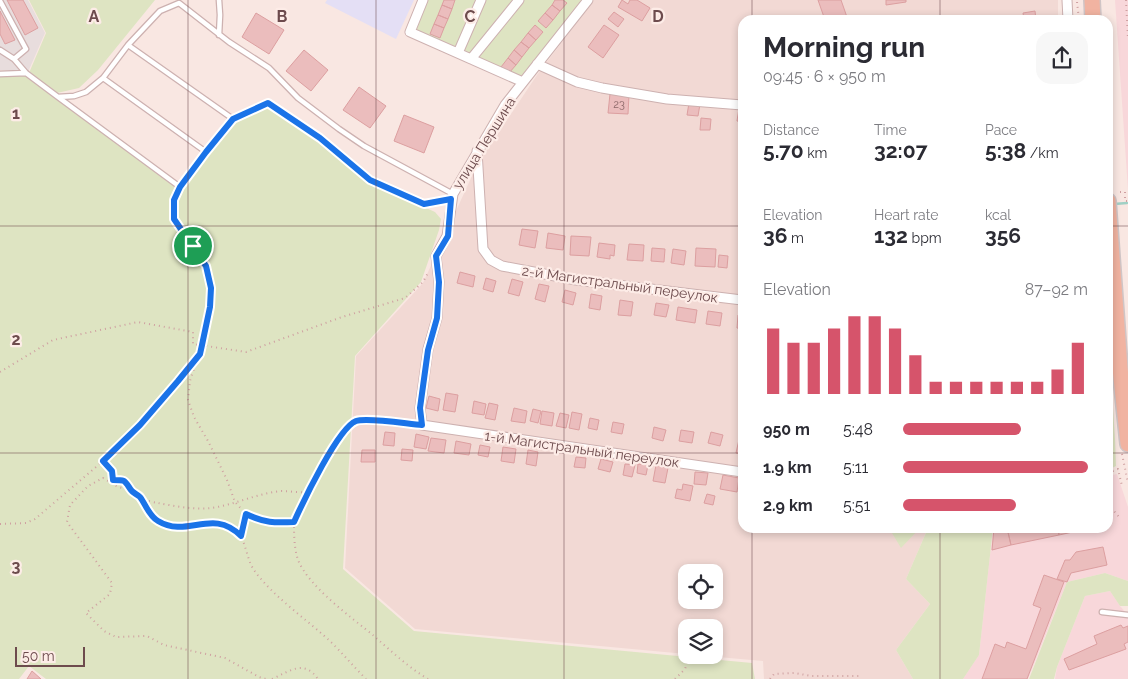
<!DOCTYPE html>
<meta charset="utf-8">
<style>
:root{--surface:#fff;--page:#f7f7f7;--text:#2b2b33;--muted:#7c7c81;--accent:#d6546b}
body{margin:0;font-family:Raleway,sans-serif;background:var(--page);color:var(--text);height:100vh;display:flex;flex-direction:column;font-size:19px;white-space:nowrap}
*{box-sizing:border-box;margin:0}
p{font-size:16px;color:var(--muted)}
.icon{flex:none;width:28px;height:28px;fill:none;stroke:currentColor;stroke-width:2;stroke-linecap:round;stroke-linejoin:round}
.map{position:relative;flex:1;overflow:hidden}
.details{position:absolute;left:738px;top:15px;width:375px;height:518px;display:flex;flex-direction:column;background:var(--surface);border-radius:15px;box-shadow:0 2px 8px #0003}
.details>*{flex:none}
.tools{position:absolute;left:678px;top:564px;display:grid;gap:10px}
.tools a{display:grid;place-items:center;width:45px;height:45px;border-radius:10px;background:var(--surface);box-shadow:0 2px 8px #0003;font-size:25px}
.scale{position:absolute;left:15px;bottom:12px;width:70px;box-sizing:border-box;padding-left:5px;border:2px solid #6d4b4d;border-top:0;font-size:14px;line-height:18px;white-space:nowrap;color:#6d4b4d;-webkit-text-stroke:4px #fdece7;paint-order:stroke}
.pin{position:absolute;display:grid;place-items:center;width:42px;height:42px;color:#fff;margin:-21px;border:2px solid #fff;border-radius:50%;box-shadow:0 1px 5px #0007}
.round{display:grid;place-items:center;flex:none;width:52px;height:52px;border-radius:15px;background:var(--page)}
.head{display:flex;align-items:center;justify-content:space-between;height:85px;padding:0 25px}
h1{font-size:28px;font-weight:700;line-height:38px}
.figures{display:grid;grid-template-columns:repeat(3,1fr);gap:8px;height:85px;padding:5px 25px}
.figures div{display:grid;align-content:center}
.figures b{font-size:21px;font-weight:700}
.figures small{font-size:14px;font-weight:400}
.figures p{font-size:14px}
.chart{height:140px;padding:10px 25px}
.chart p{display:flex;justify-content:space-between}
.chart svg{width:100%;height:90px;margin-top:5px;stroke:var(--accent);stroke-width:6}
ul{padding:0 25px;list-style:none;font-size:16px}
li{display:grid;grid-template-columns:80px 60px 1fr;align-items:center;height:38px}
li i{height:12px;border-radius:6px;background:var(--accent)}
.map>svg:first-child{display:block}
.residential{fill:#f2d9d4;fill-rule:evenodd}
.commercial{fill:#f8d7da}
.industrial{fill:#e8dddd}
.education{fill:#e4dff5}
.green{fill:#dee4c2}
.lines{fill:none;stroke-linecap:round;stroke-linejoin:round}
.stream{stroke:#a0d0c5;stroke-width:2.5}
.building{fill:#ebbdbd;stroke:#dc9fa0}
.service-casing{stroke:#cdb1b0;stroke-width:7}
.minor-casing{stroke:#cdb1b0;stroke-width:11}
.primary-casing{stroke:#d0c5c6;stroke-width:18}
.path{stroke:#cfa0a1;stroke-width:2;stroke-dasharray:1 4;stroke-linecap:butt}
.service{stroke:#fff;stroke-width:4.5}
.minor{stroke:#fff;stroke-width:9}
.primary{stroke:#f1b3a1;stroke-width:15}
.route-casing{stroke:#fff;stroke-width:10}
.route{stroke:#1a73e8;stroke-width:6}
.grid{fill:none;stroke:#6d4b4d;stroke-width:1;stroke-opacity:0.55}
.labels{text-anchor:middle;stroke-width:4.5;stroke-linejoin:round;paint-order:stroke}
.number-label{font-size:11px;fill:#8c6869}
.street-label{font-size:14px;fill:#6d4b4d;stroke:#fdece7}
.grid-label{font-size:16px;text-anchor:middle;font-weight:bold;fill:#6d4b4d;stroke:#fdece7;stroke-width:4.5;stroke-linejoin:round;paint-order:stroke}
</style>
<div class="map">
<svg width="1128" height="679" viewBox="0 0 1128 679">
<rect width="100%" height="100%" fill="#f9e7e2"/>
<path class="residential" d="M594,0H1058V20H742V528H928L906,579L930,604L896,650L913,679H764L763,661L695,655H714V628H686V654L415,629L345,568L356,356L423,283L477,165L537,75ZM686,572H714V600H686Z"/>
<path class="commercial" d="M1115,0H1128V190Z
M1117,474L1128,507V581L1105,573L1067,582L1028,679H963L979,655L993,528H1108V476Z
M1110,591L1120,606L1128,615V679H1055L1057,667L1085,596Z"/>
<path class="industrial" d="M0,0H28L45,33L28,72L0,70Z"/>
<path class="education" d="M327,0H414L396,39L325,3Z"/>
<path class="green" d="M29,0H155L98,70L79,88L57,93L29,73L46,33Z
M426,0H479L457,50L413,30Z
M485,0H514L470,56L462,53Z
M521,0H584L522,80L474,58Z
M0,76H25L181,189L235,121L267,106L318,140L369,182L435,212L441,219L439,230L421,282L355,356L343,569L414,631L752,663L755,679H46L29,666L19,679H0Z
M1108,329L1115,439L1116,466L1108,470Z
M889,528H920L901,548Z
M928,528H993L979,655L963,679H913L896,650L930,604L906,579Z
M1105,573L1128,581V606H1120L1110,591L1085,596L1057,667L1054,679H1029L1067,582Z"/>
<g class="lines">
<path class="stream" d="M1114,204L1127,203"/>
</g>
<path class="building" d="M7,0H23L38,28L25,35Z
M444,0H455L452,9L442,5Z
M555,0H563L567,3L560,11L552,5Z
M622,0L628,4L630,0H637L650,8L642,21L618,7Z
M818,0H841L848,20H825Z
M886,0H906V2L886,5Z
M442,5L452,9L448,19L438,15Z
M552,5L560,11L553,20L545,13Z
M0,11L15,40L5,44L0,34Z
M1035,11L1036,20H1024L1023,13Z
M614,12L624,19L618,27L608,19Z
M256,13L284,30L269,54L242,37Z
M545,13L553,20L546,28L538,21Z
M438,15L448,19L444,28L434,24Z
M434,24L444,28L440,38L430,34Z
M535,25L543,32L536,40L528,33Z
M604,25L619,35L603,58L588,47Z
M528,33L536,40L529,48L521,42Z
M521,42L529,48L522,57L514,50Z
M304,50L328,70L311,91L286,71Z
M514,50L522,57L516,65L508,58Z
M508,58L516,65L509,73L501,67Z
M359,87L386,106L370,128L343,110Z
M610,94L629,95L628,114L608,113Z
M689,103L700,104L698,116L687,115Z
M739,108L742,109V122L737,121Z
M404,115L434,127L424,153L394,141Z
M701,118L711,119L710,130H700Z
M522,229L538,231L535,248L519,245Z
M548,233L565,236L563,250L546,248Z
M571,236L591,237L589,256L570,255Z
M599,243L615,245L614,256L610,255V259L597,257Z
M629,244L644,245L643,261L627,260Z
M652,248L665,249L664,262L651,261Z
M696,248L716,249L715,267L695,266Z
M673,249L686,251L684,265L671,263Z
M719,255L728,256L727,268L718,267Z
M460,272L475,276L473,287L457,283Z
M486,278L496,281L493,292L483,289Z
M512,279L523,282L519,296L508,293Z
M539,284L549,286L545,302L535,299Z
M565,290L576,293L573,305L562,302Z
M591,294L602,296L600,310L589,308Z
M620,300L633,302L631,316L618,315Z
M656,303L669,305L666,317L654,315Z
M678,307L697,310L695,323L676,320Z
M708,311L722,313L720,326L706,324Z
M738,315H742V329L737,328Z
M446,393L458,395L455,412L443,410Z
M429,396L440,399L438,411L426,408Z
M474,401L486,404L484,415L472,413Z
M489,403L498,405L495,420L485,418Z
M514,408L527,411L525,423L511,421Z
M533,409L541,411L538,423L530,421Z
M542,411L554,413L552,426L540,424Z
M572,412L582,414L579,430L569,428Z
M560,413L569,415L566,428L556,426Z
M590,418L599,420L597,430L588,428Z
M613,422L624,424L622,434L611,432Z
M654,427L666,430L663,441L652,438Z
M681,430L694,432L692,443L679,441Z
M385,432L395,433L394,446L383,445Z
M711,432L723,435L720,446L708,443Z
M416,434L429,437L426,449L414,447Z
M740,435L742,436V454L736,453Z
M431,438L446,440L444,453L428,451Z
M456,441L471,444L469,455L454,453Z
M480,445L490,447L488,457L478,455Z
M503,447L516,449L514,463L501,461Z
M402,449L413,450L412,461L401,460Z
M362,450H375V462H361Z
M528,450L538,452L536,466L526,464Z
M576,457L586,458L585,468L574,467Z
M601,459L613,462L610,472L598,469Z
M625,464L635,465L632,477L623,475Z
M638,464L648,465L646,475L637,473Z
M656,465L668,468L665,483L653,481Z
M695,472L708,473L706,485L694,484Z
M723,475L739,478L737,492L720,489Z
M683,484L693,486L690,501L675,498L677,489L682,490Z
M707,494L715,496L713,505L704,503Z
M994,528H1007L1011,545L992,550Z
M1007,528H1058L1059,535L1011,545Z
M1058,528H1091L1059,535Z
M1103,547L1107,565L1071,573L1067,582L1057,579L1065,560H1070L1076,552Z
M1044,575L1064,582L1027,679H982L995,644L1005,648L1007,642L1026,649L1041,608L1033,605Z
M1121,625L1123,628L1128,626V642L1124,644L1126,649L1069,670L1064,659L1097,644L1094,636Z
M32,671L41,679H27Z"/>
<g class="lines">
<g class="service-casing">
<path id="service" d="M219,0L220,15L219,35
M0,1L26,49L14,59
M128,45L233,119
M0,50L14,59L26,73L58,97L74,96L86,92L103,78L128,45L160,11L179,3L229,42L269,68L298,98L339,129L364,146L453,194
M0,74L26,73
M103,78L206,152
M58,97L180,187L206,152L233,119L268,103L320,138L370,180L424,204L451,199
M1102,612L1128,615"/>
</g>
<g class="minor-casing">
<path id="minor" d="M423,0L410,32L523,82
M588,0L505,105L453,194L447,236L436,256L439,282L437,318L428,349L420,408L422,425L742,472
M1067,0L1068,20
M458,53L481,0
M471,59L519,0
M537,64L577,82L602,88L667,99L742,105
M477,151L483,249L491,260L502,266L576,280L742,300"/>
</g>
<g class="primary-casing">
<path id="primary" d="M1092,0L1093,20
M1108,201L1120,368L1128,444"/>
</g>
<path class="path" d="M1126,0L1128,39
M1077,2L1079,20
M1120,192H1125V201H1128
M177,193L174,201V219L206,266L211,288L210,307L202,345L190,381L188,400L194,417L208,441L227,480L235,502L246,514L260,521L277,523L294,522C303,502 339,425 358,421C373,418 397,423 413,425
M0,372L53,340L138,322L193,332V344L246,352L342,317L405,298L423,282L429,271
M1122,454L1128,483
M103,462L111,471L113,480C134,480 125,488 139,497C144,500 152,502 158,503C174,506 194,510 211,508C235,505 257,493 282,491C290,491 298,493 308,492
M1108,473L1118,469L1122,486
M131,490L118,487L103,478L88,486L70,505L67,522L112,583L110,594L86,613L104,631L116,637L147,636L164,645L225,658L259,677L266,679
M140,498C159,531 171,528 207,524C215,523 224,522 232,527C247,537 245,557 254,570C273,597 308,620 332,643C344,655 354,667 366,679
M1108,504L1119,517
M294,522C294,534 294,548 298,560C309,587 351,617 374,636C391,651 408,667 428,679
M0,524L26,523L35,519L103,461L140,425L198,355
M241,536L246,514
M272,679C290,671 304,659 318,679
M675,679L685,669L690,655
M770,679L774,674L795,673L811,676H862"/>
<use href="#service" class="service"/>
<use href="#minor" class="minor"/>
<use href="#primary" class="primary"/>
</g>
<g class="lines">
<g class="route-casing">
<path id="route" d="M268,103L320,138L370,180L424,204L451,199L448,236L436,256L439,282L437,318L428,350L420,408L422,425C408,424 367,417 356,421C338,428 303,502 294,522C274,523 265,523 246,514L241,536C212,507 188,539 158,521C149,516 146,505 140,497C137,494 133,493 131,490C124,480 126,480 113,480L112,471L103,461L140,425L178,381L200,354L202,345L210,307L211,288L206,266L174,219V200L180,187L206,152L233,119Z"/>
</g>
<use href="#route" class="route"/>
</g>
<path class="grid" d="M188,0V679M376,0V679M564,0V679M752,0V20M940,0V20M0,226H742M1108,226H1128M0,453H742M1108,453H1128M752,528V679M940,528V679"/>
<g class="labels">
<g class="number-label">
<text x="619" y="108">23</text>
</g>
<g class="street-label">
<text transform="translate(484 143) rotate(-58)" y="5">улица Першина</text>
<text transform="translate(620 284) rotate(8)" y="5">2-й Магистральный переулок</text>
<text transform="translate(582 449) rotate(8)" y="5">1-й Магистральный переулок</text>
</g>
</g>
<g class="grid-label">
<text x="94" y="22">A</text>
<text x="282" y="22">B</text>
<text x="470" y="22">C</text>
<text x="658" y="22">D</text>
<text x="16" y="119">1</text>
<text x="16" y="345">2</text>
<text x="16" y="572">3</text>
</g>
</svg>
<div class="tools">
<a><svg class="icon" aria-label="locate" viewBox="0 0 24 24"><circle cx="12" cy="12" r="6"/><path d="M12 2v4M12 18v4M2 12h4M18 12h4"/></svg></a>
<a><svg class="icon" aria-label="layers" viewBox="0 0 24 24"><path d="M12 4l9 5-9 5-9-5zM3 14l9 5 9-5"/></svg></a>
</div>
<div class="scale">50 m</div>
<div class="pin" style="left:193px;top:246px;background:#1e9e55"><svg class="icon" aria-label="arrive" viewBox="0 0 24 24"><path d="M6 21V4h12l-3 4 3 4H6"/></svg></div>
<section class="details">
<div class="head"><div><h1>Morning run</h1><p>09:45 · 6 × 950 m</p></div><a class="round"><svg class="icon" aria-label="share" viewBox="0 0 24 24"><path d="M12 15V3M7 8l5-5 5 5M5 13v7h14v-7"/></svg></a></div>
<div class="figures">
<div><p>Distance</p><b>5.70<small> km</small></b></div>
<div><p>Time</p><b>32:07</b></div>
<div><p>Pace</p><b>5:38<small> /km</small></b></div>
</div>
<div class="figures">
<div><p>Elevation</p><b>36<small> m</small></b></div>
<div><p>Heart rate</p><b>132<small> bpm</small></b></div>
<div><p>kcal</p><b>356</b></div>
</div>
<div class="chart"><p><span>Elevation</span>87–92 m</p>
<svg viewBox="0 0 160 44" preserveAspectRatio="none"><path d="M5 44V12M15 44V19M25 44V19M35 44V12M45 44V6M55 44V6M65 44V12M75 44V25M85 44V38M95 44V38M105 44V38M115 44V38M125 44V38M135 44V38M145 44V32M155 44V19"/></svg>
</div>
<ul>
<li><b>950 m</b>5:48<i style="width:64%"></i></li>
<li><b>1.9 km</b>5:11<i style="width:100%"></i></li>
<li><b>2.9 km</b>5:51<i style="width:61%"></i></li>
</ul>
</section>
</div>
